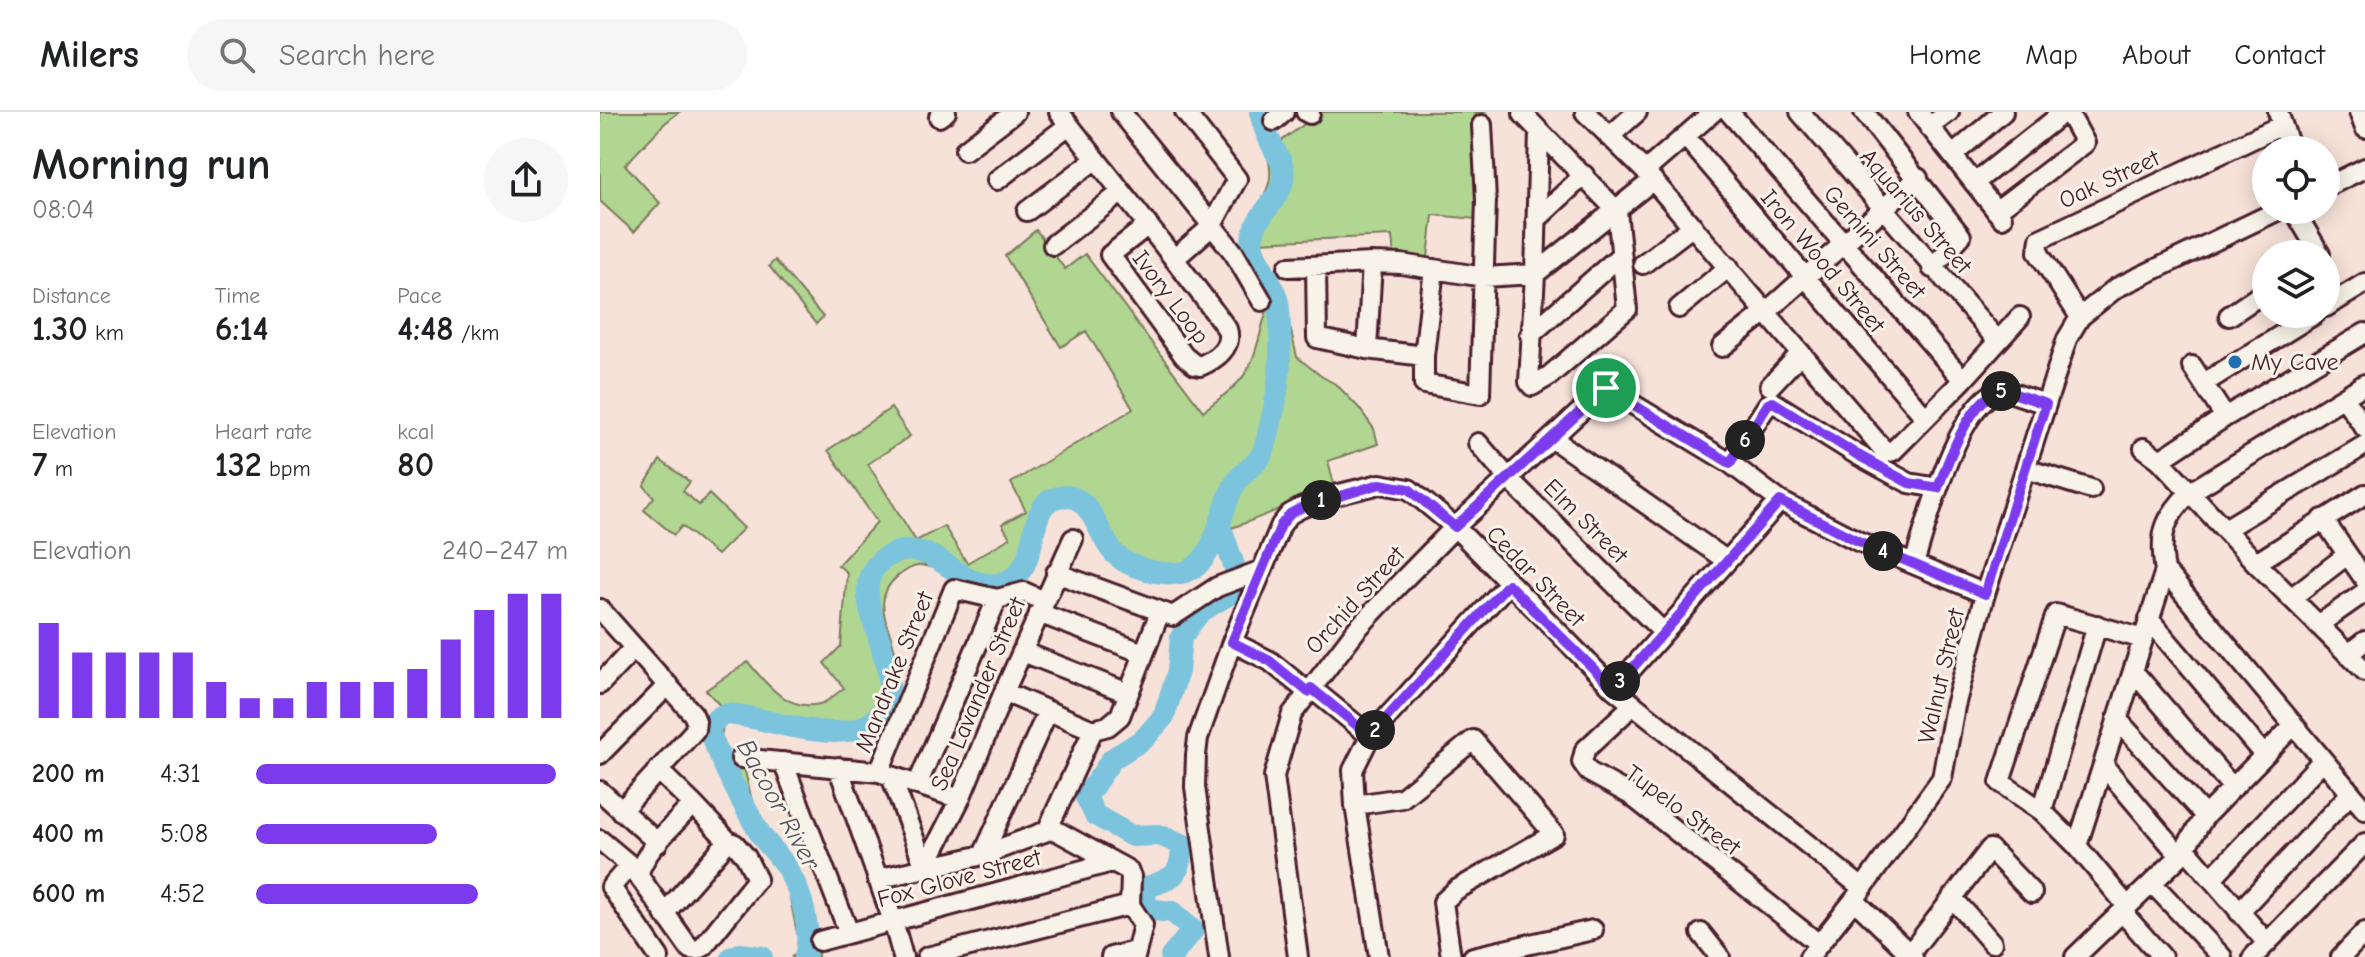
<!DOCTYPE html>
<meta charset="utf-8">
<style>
:root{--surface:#fff;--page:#f6f6f6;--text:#202124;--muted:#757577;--line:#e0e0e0;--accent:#7c3aed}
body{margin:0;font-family:"Comic Neue",sans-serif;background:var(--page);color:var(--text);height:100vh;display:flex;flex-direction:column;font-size:30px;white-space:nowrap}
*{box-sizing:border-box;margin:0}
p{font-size:26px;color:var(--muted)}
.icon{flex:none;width:44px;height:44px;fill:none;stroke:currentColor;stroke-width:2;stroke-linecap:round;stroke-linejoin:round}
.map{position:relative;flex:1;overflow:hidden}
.panel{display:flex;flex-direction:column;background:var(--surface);width:600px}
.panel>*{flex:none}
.tools{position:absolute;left:1652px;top:24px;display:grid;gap:16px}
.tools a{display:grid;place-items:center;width:88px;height:88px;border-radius:50%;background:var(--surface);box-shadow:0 4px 20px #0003;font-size:40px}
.pin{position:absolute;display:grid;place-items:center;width:68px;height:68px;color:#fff;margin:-34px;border:4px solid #fff;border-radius:50%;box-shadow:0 2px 8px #0007}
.km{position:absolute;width:40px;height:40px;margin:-20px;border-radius:50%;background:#222;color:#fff;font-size:22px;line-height:40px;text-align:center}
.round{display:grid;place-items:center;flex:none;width:84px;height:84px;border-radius:42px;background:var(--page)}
.headline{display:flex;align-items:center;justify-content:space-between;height:136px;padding:0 32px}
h1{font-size:44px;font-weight:600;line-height:60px}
.figures{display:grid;grid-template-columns:repeat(3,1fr);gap:12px;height:136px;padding:8px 32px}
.figures div{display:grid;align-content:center}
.figures b{font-size:34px;font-weight:600}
.figures small{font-size:22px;font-weight:400}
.figures p{font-size:22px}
.chart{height:224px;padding:16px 32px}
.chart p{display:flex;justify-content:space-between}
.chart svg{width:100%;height:144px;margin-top:8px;stroke:var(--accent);stroke-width:6}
ul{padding:0 32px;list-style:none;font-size:26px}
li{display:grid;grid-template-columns:128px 96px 1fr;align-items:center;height:60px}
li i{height:20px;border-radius:10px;background:var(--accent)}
header{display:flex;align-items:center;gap:48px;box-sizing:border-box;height:112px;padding:0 40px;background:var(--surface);border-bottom:2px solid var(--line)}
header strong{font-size:38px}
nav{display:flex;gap:44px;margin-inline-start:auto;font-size:28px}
.search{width:560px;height:72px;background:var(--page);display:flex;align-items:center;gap:20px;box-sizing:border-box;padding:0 28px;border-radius:44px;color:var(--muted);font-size:30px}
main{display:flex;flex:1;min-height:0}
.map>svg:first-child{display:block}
.green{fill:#b0d691;stroke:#7d7a5e;stroke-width:2}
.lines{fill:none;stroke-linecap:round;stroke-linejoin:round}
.river{stroke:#7cc3dd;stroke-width:22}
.minor-casing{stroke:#4a1f2b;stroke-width:24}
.minor{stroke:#f7f3e8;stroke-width:18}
.route-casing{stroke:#fff;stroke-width:16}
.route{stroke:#7c3aed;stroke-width:10}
.poi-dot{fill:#1f6fb2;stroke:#f7f3e8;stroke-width:3}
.labels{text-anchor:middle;stroke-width:6;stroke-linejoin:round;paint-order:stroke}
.street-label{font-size:24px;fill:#4a1f2b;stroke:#f7f3e8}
.poi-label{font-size:24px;fill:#4a1f2b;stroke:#f7f3e8;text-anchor:start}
.water-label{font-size:26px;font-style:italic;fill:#595060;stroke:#f7f3e8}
</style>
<header>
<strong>Milers</strong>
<div class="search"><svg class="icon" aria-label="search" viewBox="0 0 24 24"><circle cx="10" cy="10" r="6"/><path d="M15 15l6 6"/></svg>Search here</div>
<nav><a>Home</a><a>Map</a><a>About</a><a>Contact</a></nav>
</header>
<main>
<section class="panel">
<div class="headline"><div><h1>Morning run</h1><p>08:04</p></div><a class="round"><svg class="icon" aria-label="share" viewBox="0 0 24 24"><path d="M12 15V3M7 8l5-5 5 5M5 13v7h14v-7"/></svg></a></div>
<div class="figures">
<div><p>Distance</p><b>1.30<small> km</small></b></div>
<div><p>Time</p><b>6:14</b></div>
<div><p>Pace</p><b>4:48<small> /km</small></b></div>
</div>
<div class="figures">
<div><p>Elevation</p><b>7<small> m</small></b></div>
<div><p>Heart rate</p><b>132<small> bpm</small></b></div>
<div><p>kcal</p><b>80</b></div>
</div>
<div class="chart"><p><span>Elevation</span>240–247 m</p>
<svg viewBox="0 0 160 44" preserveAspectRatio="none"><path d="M5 44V15M15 44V24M25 44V24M35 44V24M45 44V24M55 44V33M65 44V38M75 44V38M85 44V33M95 44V33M105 44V33M115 44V29M125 44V20M135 44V11M145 44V6M155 44V6"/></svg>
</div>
<ul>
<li><b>200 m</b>4:31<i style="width:96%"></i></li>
<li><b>400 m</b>5:08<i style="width:58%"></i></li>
<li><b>600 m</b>4:52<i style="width:71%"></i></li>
</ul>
</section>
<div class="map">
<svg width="1765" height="845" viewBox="0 0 1765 845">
<rect width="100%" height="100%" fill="#f7e2d9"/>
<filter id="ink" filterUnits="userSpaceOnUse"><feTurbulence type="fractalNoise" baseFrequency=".0125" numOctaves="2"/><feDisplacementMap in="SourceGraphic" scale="16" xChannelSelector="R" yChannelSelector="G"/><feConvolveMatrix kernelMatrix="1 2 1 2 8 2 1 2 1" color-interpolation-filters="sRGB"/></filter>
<g filter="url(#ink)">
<path class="green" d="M0,0H79L64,12L25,53L60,91L34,120L0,89Z
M721,0H885L873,11L876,107L833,103L828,145L794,144L792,124L657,130L684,189L697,245L721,264L737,273L759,296L774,317L778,332L728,349L735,376C705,387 675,399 645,411C638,414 628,416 623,421C607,436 603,463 577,467C567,468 558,465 548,462C536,459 523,456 514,449C497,436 490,390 466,389C440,387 438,457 414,471C370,497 339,438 307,458C296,464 287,473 284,485C280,504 293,525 296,544C303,585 281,631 234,628C202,625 169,614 139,608L129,607L123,611L120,634L126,648L143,651L154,697L197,767L218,829V845H191L201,840L187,772L160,735L110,642L107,624L109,610L122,596L106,578L148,550C166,572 189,602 223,591C230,588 238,580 244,576L224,551L241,534L247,461L238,453L277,410L228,338L291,296L310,324L268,352L316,429L344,414L367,451L410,426L402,412L426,399L411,371L533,297L486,219L461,235L405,144L436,118L465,157L485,142L603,299C646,267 650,264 663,211C666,203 669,190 666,181C660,166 642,147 644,131C648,95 682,80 666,40Z
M175,148L223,205L216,212L169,154Z
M60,348L90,370L83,379L99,393L109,382L144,416L117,443L82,414L74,423L44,398L54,385L44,374Z"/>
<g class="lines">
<path class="river" d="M132,845L140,842L162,845
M205,845C212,820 203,785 190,762C183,747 170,736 161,723C152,709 109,629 110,618C112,609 119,604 127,602C169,604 257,645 284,596C310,550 230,471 292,442C335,423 360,482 401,471C446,460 421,392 459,385C493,378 497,426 516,443C531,457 560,463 580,461C609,458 618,416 626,393C630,381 634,370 644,361C650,355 657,351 661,344C666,335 668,323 670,314C681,275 682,237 679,197C677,172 652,146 652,129C653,100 688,86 683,57C682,48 676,42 673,35C667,24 663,12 660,0
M571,845L593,818L573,800L554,798L546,793L545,776C573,766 582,764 582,732L559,723L532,724L495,703L486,685L512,647L544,627L564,604L578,559L581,525L600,500L631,481L638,465L620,413"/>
<g class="minor-casing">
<path id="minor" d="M459,0C515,72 573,143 627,217C633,235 616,247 600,254L595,253L584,244L510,143L548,113
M521,0L634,141L662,189
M706,0L710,2
M985,0L1045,59L1282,336L1289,340L1293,339L1363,268L1129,0
M1200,0L1397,228
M1264,0L1361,124L1332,156
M1318,0L1402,106
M1678,0L1691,38
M1759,0L1765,16
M923,2L1017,99L1027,197L949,264L932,274L929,270L935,162L1053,68
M339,5L346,0
M674,9L684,0
M1329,15L1349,0
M1085,24L1324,304
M1009,25L1037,0
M365,38L415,0
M1353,43L1403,0
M1045,59L1113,0
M397,68L469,13
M1374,71L1464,0
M1726,75L1765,56
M1694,98L1720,142
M427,99L496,47
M1396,99L1485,31L1468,0
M936,108L984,63
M453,133L522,80
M574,147L611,115L637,67L585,0
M1043,152L1093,114
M716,154L717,226L767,237L824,244L834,157
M688,155L772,151L801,152L884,165L935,162L939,20
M1726,195L1765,171
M1079,196L1129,155
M1629,204L1666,179
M1480,205L1438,140L1440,127L1682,13
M930,223L1021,143
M1122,235L1166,200L1318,66
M767,237L772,151
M824,244V272L880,282L886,88L882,13
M1592,254L1625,305
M993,262L1006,276L1130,351L1180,389L1258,429L1385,482
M1363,268L1420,205
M1604,271L1715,202
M1170,274L1201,241
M1744,286L1765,316
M953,327L1126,448
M878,331L909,367L1063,520
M1544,336L1560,348L1656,451L1765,559
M1560,348L1625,305L1765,221
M1130,351L1168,292L1173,290L1256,342L1309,371L1338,376
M1426,357L1491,377
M1723,407L1765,468
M1625,417L1765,333
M1656,451L1765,382
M1314,452C1326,414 1359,284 1403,278L1446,292
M1565,459L1765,698
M456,461L573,504L617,475L662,458
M1691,486L1747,443
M0,497L93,602L96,609L95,618L21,699
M439,501L543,541
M1549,507L1664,643
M1718,513L1765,480
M632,530L670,549L708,580
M423,540L528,581
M1748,542L1765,529
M1533,559L1633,676
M0,572L34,536
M711,576L770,624
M1014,577L1180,389
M404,580L493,618
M1033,593L985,638L982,650L989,660L1029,682L1219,832
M1517,607L1605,704
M493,618L508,614L520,604L560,500
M0,642L68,573
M141,646L279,660L360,687
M183,650L249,821
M1504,654L1580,744
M238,655L293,809L303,845
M58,658L93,692C74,713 46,736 38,763L90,837L97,838L103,835L157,767L146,745L135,732L128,729L93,692
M279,660L354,477L397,487L424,480L444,489
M291,664L325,756
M318,671L397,487
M0,679L58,731
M755,693L802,686L873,628L954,722L856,778L843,790L851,845
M1442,699L1497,513
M447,719L493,618
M0,728L30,753L11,775L59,845
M1477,734L1565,459C1559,423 1563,408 1589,381L1765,272
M1586,737L1667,831
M383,743L448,599
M325,756L360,687L404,580L473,427
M1612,766L1723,648
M277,767L383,743L447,719L455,718L528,758L531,764L530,793
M1552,771L1622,845
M1352,785L1392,831
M1254,788L1313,845
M530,793L543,813L535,845
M1528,795L1477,734L1442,699L1400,670L1456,502L1543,527
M1639,800L1751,681
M1523,801L1562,845
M64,802L128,729
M1101,821L1120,845
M220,829L512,750
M1311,840L1390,737L1432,781
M327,845L530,793
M511,845L535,839
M619,845L595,675L596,643L598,626L632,530L681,413L690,402L701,396L731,384L780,372L809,377L855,415L1014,577L1261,775
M698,845L674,664L692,602L757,517L805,466L855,415L1006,276
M779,845L755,693L753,658L770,624L908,472
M873,845L993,818
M1209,845L1254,788L1342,666L1355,594L1385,482L1467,227L1480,205L1516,176L1679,98
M1475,845L1580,744L1605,704L1694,613
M1653,845L1765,731
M1741,845L1765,820"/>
</g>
<use href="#minor" class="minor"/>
</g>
</g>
<g class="lines" filter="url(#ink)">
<g class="route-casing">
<path id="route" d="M1006,276L1130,351L1168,292L1173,290L1256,342L1309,371L1338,376C1348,349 1371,283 1403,278L1446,292L1385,482L1258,429L1180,389L1014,577L908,472L770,624L711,576L708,580L670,549L632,530L681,413L690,402L701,396L780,372L809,377L855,415Z"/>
</g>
<use href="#route" class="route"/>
</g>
<circle class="poi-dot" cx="1635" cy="250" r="8"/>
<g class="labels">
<g class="street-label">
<text transform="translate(1509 67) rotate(-25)" y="8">Oak Street</text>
<text transform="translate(1316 99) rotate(49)" y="8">Aquarius Street</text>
<text transform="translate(1275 130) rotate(49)" y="8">Gemini Street</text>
<text transform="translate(1223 149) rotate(50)" y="8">Iron Wood Street</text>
<text transform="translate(571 185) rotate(53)" y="8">Ivory Loop</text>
<text transform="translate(986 409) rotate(45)" y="8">Elm Street</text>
<text transform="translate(936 464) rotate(46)" y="8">Cedar Street</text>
<text transform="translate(755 488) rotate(-48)" y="8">Orchid Street</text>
<text transform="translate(294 560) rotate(-68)" y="8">Mandrake Street</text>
<text transform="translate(1341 564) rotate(-77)" y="8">Walnut Street</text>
<text transform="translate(378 582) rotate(-67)" y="8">Sea Lavander Street</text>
<text transform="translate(1083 698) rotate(36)" y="8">Tupelo Street</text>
<text transform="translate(359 766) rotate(-15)" y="8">Fox Glove Street</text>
</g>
<g class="poi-label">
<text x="1651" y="258">My Cave</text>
</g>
<g class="water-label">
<text transform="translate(179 692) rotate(61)" y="9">Bacoor River</text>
</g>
</g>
</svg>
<div class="tools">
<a><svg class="icon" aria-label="locate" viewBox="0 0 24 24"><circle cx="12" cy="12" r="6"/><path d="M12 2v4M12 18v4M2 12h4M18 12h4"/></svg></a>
<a><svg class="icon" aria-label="layers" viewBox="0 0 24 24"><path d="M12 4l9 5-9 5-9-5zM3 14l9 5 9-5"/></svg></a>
</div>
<div class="pin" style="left:1006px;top:276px;background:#1e9e55"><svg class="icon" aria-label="arrive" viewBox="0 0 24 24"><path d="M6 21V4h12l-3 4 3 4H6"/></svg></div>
<b class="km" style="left:721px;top:388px">1</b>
<b class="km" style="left:775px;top:618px">2</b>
<b class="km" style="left:1020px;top:569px">3</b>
<b class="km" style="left:1283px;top:439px">4</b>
<b class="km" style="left:1401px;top:279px">5</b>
<b class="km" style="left:1145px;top:328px">6</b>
</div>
</main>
